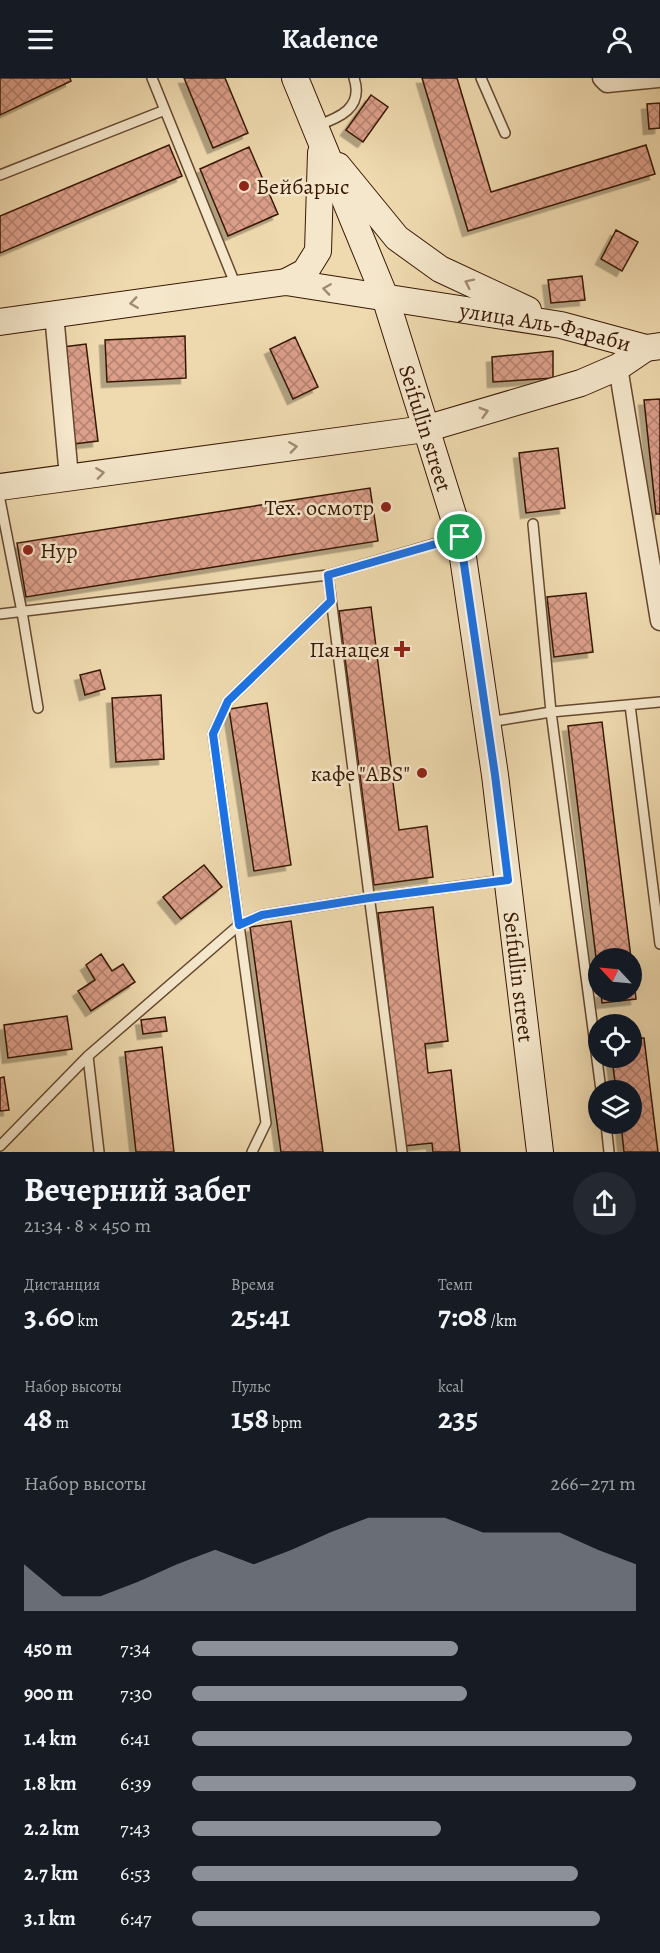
<!DOCTYPE html>
<html lang="ru">
<meta charset="utf-8">
<style>
:root{--surface:#171b24;--page:#242831;--text:#f1f3f6;--muted:#9ea1a6;--accent:#8c9099}
body{margin:0;font-family:Alegreya,serif;background:var(--page);color:var(--text);height:100vh;display:flex;flex-direction:column;font-size:22px;white-space:nowrap}
*{box-sizing:border-box;margin:0}
p{font-size:20px;color:var(--muted)}
.icon{flex:none;width:33px;height:33px;fill:none;stroke:currentColor;stroke-width:2;stroke-linecap:round;stroke-linejoin:round}
.map{position:relative;height:1074px;overflow:hidden}
.sheet{display:flex;flex-direction:column;background:var(--surface);flex:1}
.sheet>*{flex:none}
.needle{width:39px;rotate:296deg}
.buttons{position:absolute;left:588px;top:870px;display:grid;gap:12px}
.buttons a{display:grid;place-items:center;width:54px;height:54px;border-radius:50%;background:var(--surface);box-shadow:0 6px 24px #0002;font-size:30px}
.pin{position:absolute;display:grid;place-items:center;width:51px;height:51px;color:#fff;margin:-26px;border:3px solid #fff;border-radius:50%;box-shadow:0 2px 6px #0007}
.round{display:grid;place-items:center;flex:none;width:63px;height:63px;border-radius:32px;background:var(--page)}
.head{display:flex;align-items:center;justify-content:space-between;height:102px;padding:0 24px}
h1{font-size:33px;font-weight:700;line-height:45px}
.figures{display:grid;grid-template-columns:repeat(3,1fr);gap:9px;height:102px;padding:6px 24px}
.figures div{display:grid;align-content:center}
.figures b{font-size:30px;font-weight:700}
.figures small{font-size:16px;font-weight:400}
.figures p{font-size:16px}
.chart{height:168px;padding:12px 24px}
.chart p{display:flex;justify-content:space-between}
.chart svg{width:100%;height:108px;margin-top:6px;fill:var(--accent);opacity:.7}
ul{padding:0 24px;list-style:none;font-size:20px}
li{display:grid;grid-template-columns:96px 72px 1fr;align-items:center;height:45px}
li i{height:15px;border-radius:8px;background:var(--accent)}
header{display:flex;justify-content:space-between;align-items:center;height:78px;padding:0 24px;background:var(--surface);font-size:27px;font-weight:700}
.map>svg:first-child{display:block}
.building{fill:url(#building-cross-hatch);stroke:#371804;stroke-width:1.5;filter:url(#shadow)}
.lines{fill:none;stroke-linecap:round;stroke-linejoin:round}
.lane-casing{stroke:#65482f;stroke-width:12}
.street-casing{stroke:#65482f;stroke-width:21}
.secondary-casing{stroke:#371804;stroke-width:28}
.lane{stroke:#f5e7cb;stroke-width:9}
.street{stroke:#f5e7cb;stroke-width:18}
.secondary{stroke:#f5e7cb;stroke-width:26}
.oneway{stroke:#a08a71}
.route-casing{stroke:#fff;stroke-width:12}
.route{stroke:#1a73e8;stroke-width:8}
.poi-dot{fill:#8f2418;stroke:#f5e7cb;stroke-width:2}
.labels{text-anchor:middle;stroke-width:5;stroke-linejoin:round;paint-order:stroke}
.poi-label{font-size:22px;fill:#371804;stroke:#f5e7cb;text-anchor:end}
.street-label{font-size:22px;fill:#371804;stroke:#f5e7cb}
</style>
<header><svg class="icon" aria-label="menu" viewBox="0 0 24 24"><path d="M4 6h16M4 12h16M4 18h16"/></svg>Kadence<svg class="icon" aria-label="person" viewBox="0 0 24 24"><circle cx="12" cy="8" r="4"/><path d="M4 21q1-7 8-7t8 7"/></svg></header>
<div class="map">
<svg width="660" height="1074" viewBox="0 0 660 1074">
<defs>
<pattern id="building-cross-hatch" width="8" height="8" patternUnits="userSpaceOnUse" patternTransform="scale(1.5)"><rect width="8" height="8" fill="#dc9f8a"/><path d="M0 0l8 8M0 8l8-8" fill="none" stroke="#b3816f"/></pattern>
<filter id="shadow"><feDropShadow dx="-5.5" dy="5.5" stdDeviation="0" flood-color="#0004"/></filter>
</defs>
<rect width="100%" height="100%" fill="#efdaaf"/>
<filter id="stains"><feTurbulence type="fractalNoise" baseFrequency=".00333" numOctaves="4"/><feColorMatrix values="0 0 0 0 .2 0 0 0 0 .09 0 0 0 0 .02 0 0 0 .5 -.17"/></filter>
<radialGradient id="worn" r=".72"><stop offset=".6" stop-color="#630" stop-opacity="0"/><stop offset="1" stop-color="#630" stop-opacity=".3"/></radialGradient>
<path class="building" d="M0,0H70L71,3L0,37Z
M184,0H225L248,55L213,70Z
M422,0H457L491,114L646,67L655,96L468,153Z
M371,17L388,29L363,64L346,52Z
M660,25V50L649,51L647,26Z
M169,67L182,98L0,175V138Z
M249,69L278,136L228,158L200,91Z
M616,152L638,164L622,193L601,181Z
M582,198L585,222L551,225L548,202Z
M185,258L186,300L107,304L105,262Z
M295,259L318,309L293,321L270,271Z
M86,266L98,363L74,366L63,269Z
M553,273V300L493,304L492,279Z
M660,321V436H656L644,322Z
M558,370L565,430L526,435L519,375Z
M370,410L378,463L26,519L17,465Z
M586,515L593,574L554,579L547,519Z
M371,529L399,752L427,748L433,799L374,807L339,533Z
M100,592L105,611L85,617L80,597Z
M161,617L164,681L116,684L112,620Z
M267,625L291,787L254,793L229,631Z
M602,644L631,880H598V896L568,648Z
M204,787L222,809L181,841L163,819Z
M433,829L448,963L425,966L428,995L451,992L460,1074H433L432,1065L404,1068L378,835Z
M291,843L323,1074H281L250,849Z
M101,876L112,893L123,886L135,904L91,933L78,913L95,902L86,887Z
M632,884L636,921L602,925L601,914H632Z
M67,938L72,971L8,980L4,947Z
M165,939L167,953L143,956L141,942Z
M644,960L658,1074H624L621,1046H632V1012H616L612,980H632V961Z
M162,969L174,1074H136L125,974Z
M4,999L9,1032L0,1033V1000Z"/>
<g class="lines">
<g class="lane-casing">
<path id="lane" d="M152,0L236,208
M481,0L505,55
M316,48C339,40 364,30 354,0
M0,97L165,32
M0,422L22,534L38,630
M533,446L551,634L601,1012
M328,497L402,1074
M0,536L328,497L458,459
M630,627L660,866
M489,644L551,634L660,624
M88,978L99,1074
M606,1046L609,1074
M0,1068L88,978L239,847L262,837L369,820L506,802
M252,1074L266,1045L213,656L228,623L331,523"/>
</g>
<g class="street-casing">
<path id="street" d="M602,0L607,5L658,0
M54,236L69,399
M618,289L660,543"/>
</g>
<g class="secondary-casing">
<g id="secondary">
<path id="s1" d="M295,0L385,219L460,459L495,697L540,1074"/>
<path d="M338,88L397,160L440,191L528,232"/>
<path d="M286,204L305,194L318,173L321,75"/>
<path id="s2" d="M0,244L286,204L561,247L646,270L660,268"/>
<path d="M0,409L425,351L581,305L618,289L646,270"/>
</g>
</g>
<use href="#lane" class="lane"/>
<use href="#street" class="street"/>
<use href="#secondary" class="secondary"/>
</g>
<defs><path id="oneway-chevron" d="M-2-3.5L2.5 0L-2 3.5" fill="none" stroke-width="1.6" stroke-linecap="round" stroke-linejoin="round" transform="scale(1.5)"/></defs>
<g class="oneway">
<use href="#oneway-chevron" transform="translate(469 205) rotate(-154)"/>
<use href="#oneway-chevron" transform="translate(327 211) rotate(-172)"/>
<use href="#oneway-chevron" transform="translate(134 225) rotate(172)"/>
<use href="#oneway-chevron" transform="translate(484 334) rotate(-16)"/>
<use href="#oneway-chevron" transform="translate(293 369) rotate(-8)"/>
<use href="#oneway-chevron" transform="translate(100 395) rotate(-8)"/>
</g>
<g class="lines">
<g class="route-casing">
<path id="route" d="M460,459L495,697L508,802L369,820L262,837L239,847L213,656L228,623L331,523L328,497Z"/>
</g>
<use href="#route" class="route"/>
</g>
<g class="poi-dot">
<circle cx="244" cy="108" r="6"/>
<circle cx="386" cy="429" r="6"/>
<circle cx="28" cy="472" r="6"/>
<path d="M399 562h6v6h6v6h-6v6h-6v-6h-6v-6h6z"/>
<circle cx="422" cy="695" r="6"/>
</g>
<g class="labels">
<g class="poi-label">
<text x="256" y="116" text-anchor="start">Бейбарыс</text>
<text x="374" y="437">Тех. осмотр</text>
<text x="40" y="480" text-anchor="start">Нур</text>
<text x="390" y="579">Панацея</text>
<text x="410" y="703">кафе "ABS"</text>
</g>
<g class="street-label">
<text dy="8" stroke="none"><textPath href="#s2" startOffset="552">улица Аль-Фараби</textPath></text>
<text dy="8" stroke="none"><textPath href="#s1" startOffset="374">Seifullin street</textPath></text>
<text dy="8" stroke="none"><textPath href="#s1" startOffset="932">Seifullin street</textPath></text>
</g>
</g>
<rect width="100%" height="100%" filter="url(#stains)"/>
<rect width="100%" height="100%" fill="url(#worn)"/>
</svg>
<div class="buttons">
<a><svg class="needle" viewBox="-14 -14 28 28"><path d="M0-13l5 13h-10z" fill="#e53935"/><path d="M0 13l5-13h-10z" fill="#9ea1a6"/></svg></a>
<a><svg class="icon" aria-label="locate" viewBox="0 0 24 24"><circle cx="12" cy="12" r="6"/><path d="M12 2v4M12 18v4M2 12h4M18 12h4"/></svg></a>
<a><svg class="icon" aria-label="layers" viewBox="0 0 24 24"><path d="M12 4l9 5-9 5-9-5zM3 14l9 5 9-5"/></svg></a>
</div>
<div class="pin" style="left:460px;top:459px;background:#1e9e55"><svg class="icon" aria-label="arrive" viewBox="0 0 24 24"><path d="M6 21V4h12l-3 4 3 4H6"/></svg></div>
</div>
<section class="sheet">
<div class="head"><div><h1>Вечерний забег</h1><p>21:34 · 8 × 450 m</p></div><a class="round"><svg class="icon" aria-label="share" viewBox="0 0 24 24"><path d="M12 15V3M7 8l5-5 5 5M5 13v7h14v-7"/></svg></a></div>
<div class="figures">
<div><p>Дистанция</p><b>3.60<small> km</small></b></div>
<div><p>Время</p><b>25:41</b></div>
<div><p>Темп</p><b>7:08<small> /km</small></b></div>
</div>
<div class="figures">
<div><p>Набор высоты</p><b>48<small> m</small></b></div>
<div><p>Пульс</p><b>158<small> bpm</small></b></div>
<div><p>kcal</p><b>235</b></div>
</div>
<div class="chart"><p><span>Набор высоты</span>266–271 m</p>
<svg viewBox="0 0 160 44" preserveAspectRatio="none"><path d="M0 44V25L10 38L20 38L30 32L40 25L50 19L60 25L70 19L80 12L90 6L100 6L110 6L120 12L130 12L140 12L150 19L160 25V44z"/></svg>
</div>
<ul>
<li><b>450 m</b>7:34<i style="width:60%"></i></li>
<li><b>900 m</b>7:30<i style="width:62%"></i></li>
<li><b>1.4 km</b>6:41<i style="width:99%"></i></li>
<li><b>1.8 km</b>6:39<i style="width:100%"></i></li>
<li><b>2.2 km</b>7:43<i style="width:56%"></i></li>
<li><b>2.7 km</b>6:53<i style="width:87%"></i></li>
<li><b>3.1 km</b>6:47<i style="width:92%"></i></li>
</ul>
</section>
